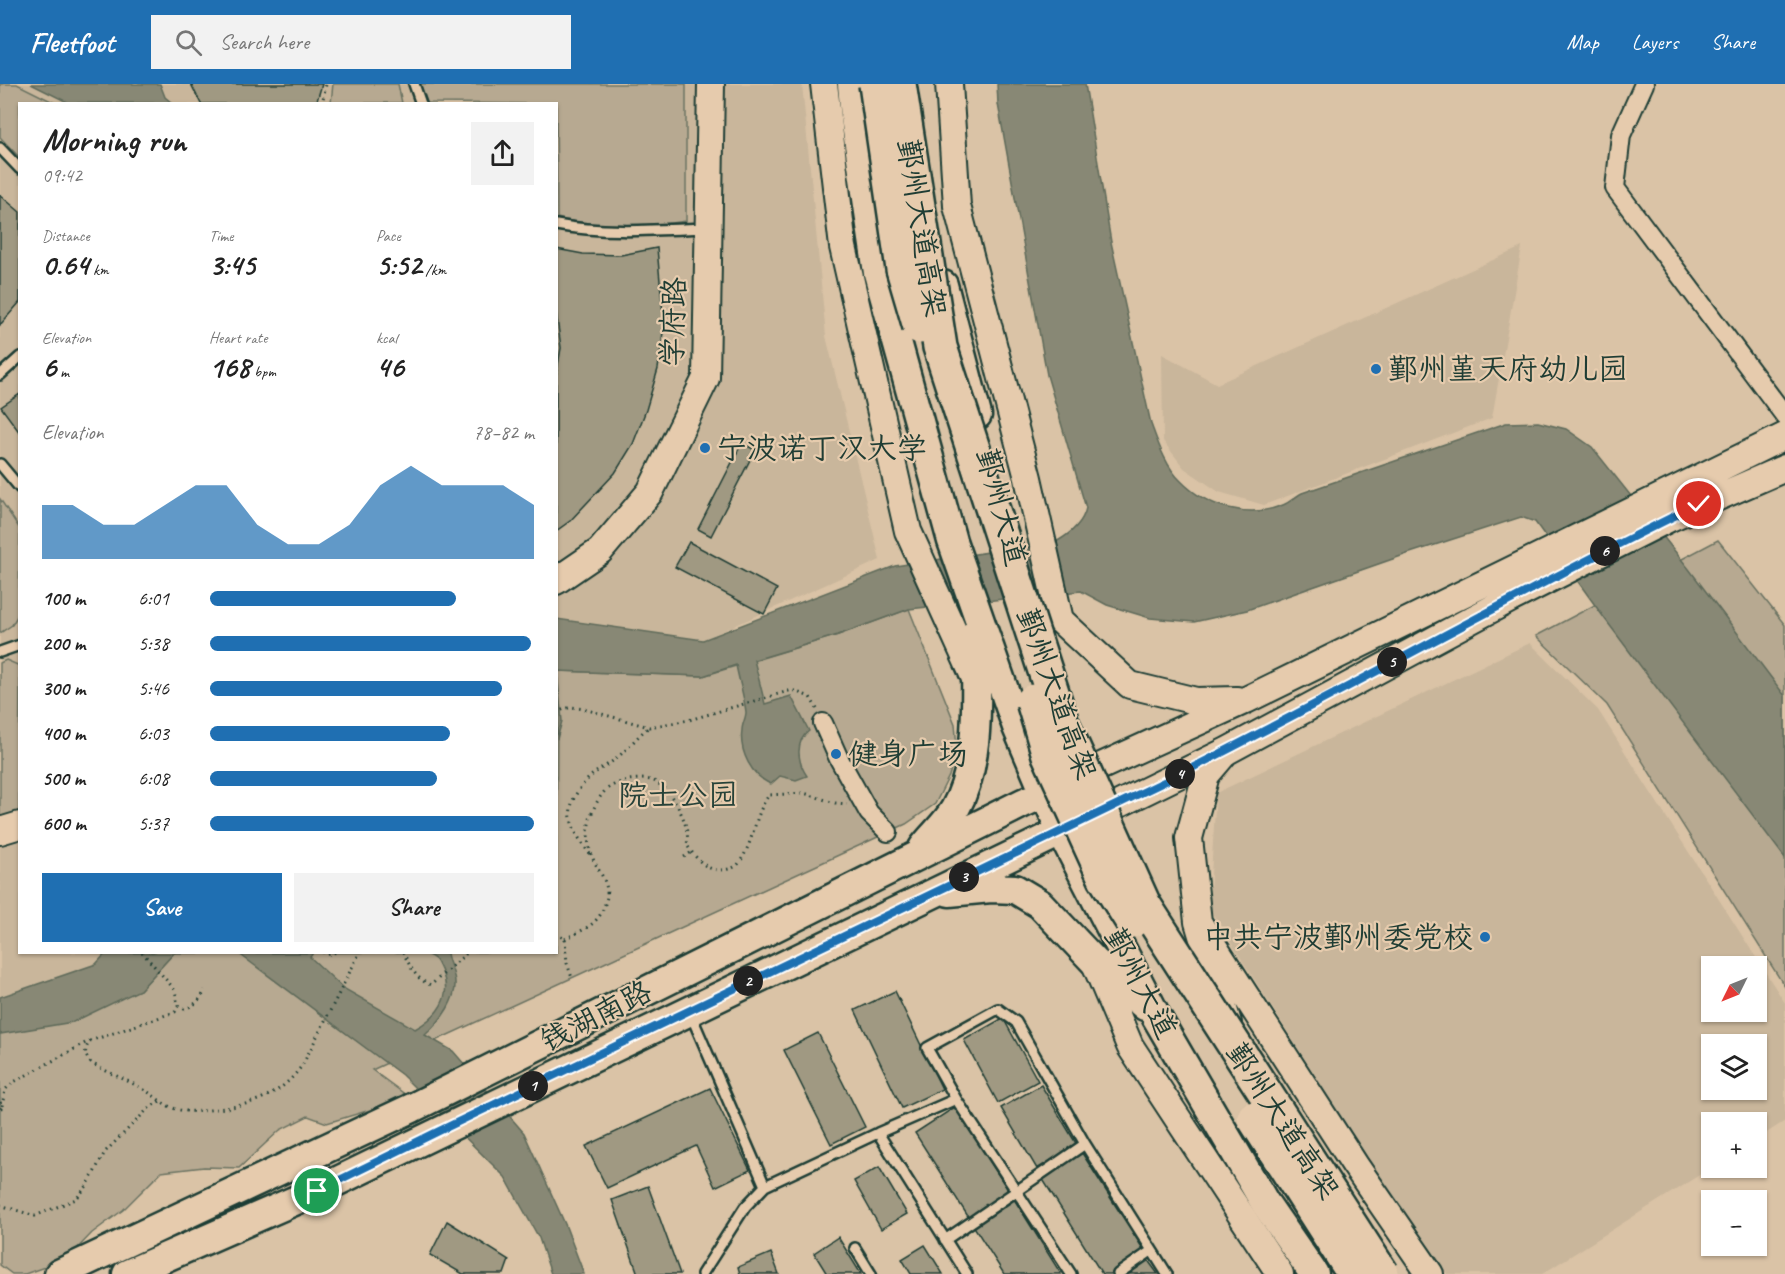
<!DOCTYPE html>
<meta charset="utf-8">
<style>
:root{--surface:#fff;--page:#f2f2f2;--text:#222;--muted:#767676;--accent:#1f6fb2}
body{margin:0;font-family:Caveat,"LXGW WenKai TC",sans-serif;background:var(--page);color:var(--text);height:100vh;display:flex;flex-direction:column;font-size:22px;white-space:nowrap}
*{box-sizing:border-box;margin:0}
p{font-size:20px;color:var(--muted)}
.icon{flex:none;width:33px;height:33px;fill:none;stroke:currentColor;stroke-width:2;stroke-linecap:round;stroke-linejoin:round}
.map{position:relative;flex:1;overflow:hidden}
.side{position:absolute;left:18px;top:18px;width:540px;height:852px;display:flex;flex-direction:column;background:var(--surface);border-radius:0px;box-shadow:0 2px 4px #0004}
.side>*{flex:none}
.needle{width:39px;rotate:227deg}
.tools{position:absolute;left:1701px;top:872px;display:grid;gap:12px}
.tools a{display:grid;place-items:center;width:66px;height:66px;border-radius:0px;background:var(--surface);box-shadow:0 2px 4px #0004;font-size:30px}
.pin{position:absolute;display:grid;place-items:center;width:51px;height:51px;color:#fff;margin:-26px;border:3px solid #fff;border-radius:50%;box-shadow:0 2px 6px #0007}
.km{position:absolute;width:30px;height:30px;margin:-15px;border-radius:50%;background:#222;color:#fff;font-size:16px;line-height:30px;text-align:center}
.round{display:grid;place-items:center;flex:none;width:63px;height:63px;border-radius:0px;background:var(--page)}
.overview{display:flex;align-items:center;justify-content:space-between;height:102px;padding:0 24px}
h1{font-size:33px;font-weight:600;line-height:45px}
.stats{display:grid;grid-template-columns:repeat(3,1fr);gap:9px;height:102px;padding:6px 24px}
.stats div{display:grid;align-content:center}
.stats b{font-size:30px;font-weight:600}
.stats small{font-size:16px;font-weight:400}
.stats p{font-size:16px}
.chart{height:168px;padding:12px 24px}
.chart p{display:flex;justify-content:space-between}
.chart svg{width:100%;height:108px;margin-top:6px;fill:var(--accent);opacity:.7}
.action{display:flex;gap:12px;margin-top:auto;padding:12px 24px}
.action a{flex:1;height:69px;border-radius:0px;background:var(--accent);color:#fff;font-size:24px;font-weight:600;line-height:69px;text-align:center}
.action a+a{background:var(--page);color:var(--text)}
ul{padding:0 24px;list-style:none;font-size:20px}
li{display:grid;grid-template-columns:96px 72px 1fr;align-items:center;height:45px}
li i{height:15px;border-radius:8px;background:var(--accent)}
header{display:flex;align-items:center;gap:36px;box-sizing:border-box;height:84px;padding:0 30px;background:var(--accent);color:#fff}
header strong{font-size:28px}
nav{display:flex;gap:33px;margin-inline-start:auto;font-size:21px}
.search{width:420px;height:54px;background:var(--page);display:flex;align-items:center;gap:15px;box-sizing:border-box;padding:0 21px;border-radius:0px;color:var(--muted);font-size:22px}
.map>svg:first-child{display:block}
.built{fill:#c9b69b;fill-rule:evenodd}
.green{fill:#b7a991;stroke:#6b7362;stroke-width:1.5}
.water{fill:#888874;stroke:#5e6a5a;stroke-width:1.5}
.building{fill:#a09982;stroke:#1f3d34;stroke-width:1.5}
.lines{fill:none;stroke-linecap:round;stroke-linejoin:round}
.lane-casing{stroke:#1f3d34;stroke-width:14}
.street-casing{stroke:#1f3d34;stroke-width:22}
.secondary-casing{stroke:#1f3d34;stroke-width:30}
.primary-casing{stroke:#1f3d34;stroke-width:33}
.path{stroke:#1f3d34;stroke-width:3;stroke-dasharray:1.5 4.5;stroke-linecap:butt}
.lane{stroke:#e6cbad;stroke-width:9}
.street{stroke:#e6cbad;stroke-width:18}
.secondary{stroke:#e6cbad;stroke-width:26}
.primary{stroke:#e6cbad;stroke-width:28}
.highway-bridge-casing{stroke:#1f3d34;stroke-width:38;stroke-linecap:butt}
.highway-bridge{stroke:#e6cbad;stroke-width:33}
.route-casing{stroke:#fff;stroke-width:12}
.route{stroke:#1f6fb2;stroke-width:8}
.poi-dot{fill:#1f6fb2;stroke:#e6cbad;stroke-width:2}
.labels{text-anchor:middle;stroke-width:4.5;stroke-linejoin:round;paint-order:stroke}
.street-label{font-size:30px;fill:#1f3d34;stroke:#e6cbad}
.poi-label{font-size:30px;fill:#1f3d34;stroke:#e6cbad;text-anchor:start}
.park-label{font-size:30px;fill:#274239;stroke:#e6cbad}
</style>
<header>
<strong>Fleetfoot</strong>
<div class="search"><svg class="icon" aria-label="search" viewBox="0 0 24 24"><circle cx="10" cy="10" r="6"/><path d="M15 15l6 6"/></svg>Search here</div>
<nav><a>Map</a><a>Layers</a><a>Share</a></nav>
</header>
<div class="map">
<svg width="1785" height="1190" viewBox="0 0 1785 1190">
<rect width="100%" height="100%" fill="#dac3a6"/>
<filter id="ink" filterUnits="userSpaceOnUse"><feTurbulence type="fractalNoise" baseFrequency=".0167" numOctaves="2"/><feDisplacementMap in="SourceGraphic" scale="12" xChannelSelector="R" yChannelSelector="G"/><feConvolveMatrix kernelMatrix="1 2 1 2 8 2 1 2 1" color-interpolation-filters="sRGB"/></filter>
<g filter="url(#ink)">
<path class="built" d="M0,0H802L826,252L880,476L703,556L557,535L556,20H20V868L106,869L96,880L0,913Z
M1522,163L1492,334L1264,421L1219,408L1184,384L1163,357L1162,270L1217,300Z
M1530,559L1598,626L1785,919V1037L1757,1055L1756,1038H1712V1083L1542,1190H1447L1369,1076L1209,824L1216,709ZM1712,882H1756V927H1712ZM1712,960H1756V1005H1712Z"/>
<path class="green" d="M0,0H17L55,19L20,20L19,73L0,53Z
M333,0H398L402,19H331Z
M419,0H686V137C653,143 590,143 557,134L556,20L427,19Z
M0,415L20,445L19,529L12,541L0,549Z
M1718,456L1785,541V903L1607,621L1536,552Z
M909,525L955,640L957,664L949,692L935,720L906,740L372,986L410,1014L327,1039L308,1032L280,1046L239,1084L204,1083L161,1088L123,1126L92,1149L67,1175L25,1190H12L0,1181V948L140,906L174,869L556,868L557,587L703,592L838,551Z
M6,576L20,582L19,731L0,738V579Z"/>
<path class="water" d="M31,0H160L165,13L172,19H69Z
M997,0H1085L1111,158L1151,340C1158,359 1166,383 1181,397C1206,423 1249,435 1283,421C1290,418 1296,412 1302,409L1506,339L1538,338L1566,345L1592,363L1689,485L1785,612V774L1605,535L1535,438L1521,433L1407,470L1247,526L1194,538L1150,534L1107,521L1081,507L909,525L838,551L754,576L765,620L791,612L809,647C794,658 798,679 807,692L796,696L780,692L771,700C751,692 739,667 742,646C742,640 746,634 746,628C744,612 739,597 736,581L703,592L557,587L562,637L557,655V535L703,556L895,482L1056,458C1070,450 1083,439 1086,424L1047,291L998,20Z
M106,869H174L140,906L73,938L0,950V913L96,880Z
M238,869H313L310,873L343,904L415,945C437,933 453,913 442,888C436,875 437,875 424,869H447C448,878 452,883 454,892C460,913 440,938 425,951L453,967L524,1049L565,1140L584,1190H551L539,1154L505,1093L402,991Z"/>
<path class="building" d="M191,0H322L316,20H201Z
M0,111L20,128V218L0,241Z
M657,164L664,241L658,285L646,326L633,360L615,389L570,437L556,447V292L561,264L556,227V165L583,170L621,171Z
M20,310V349L1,323Z
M742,359L755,366L711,452L698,445Z
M689,458L777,505L764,530L675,483Z
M895,907L942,1005L902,1024L855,926Z
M1003,934L1038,997L998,1019L964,956Z
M818,949L865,1043L831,1060L784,966Z
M1041,1001L1077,1061L1037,1085L1001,1024Z
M710,1004L750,1086L715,1103L696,1062L607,1104L586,1062Z
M955,1023L1010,1109L969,1134L915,1049Z
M1082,1069L1145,1168L1110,1190H1102L1042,1094Z
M879,1083L907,1130L881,1145L854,1097Z
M648,1102L680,1190H638L612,1116Z
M1014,1115L1061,1190H1004L973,1141Z
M447,1137L509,1176L504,1190H463L430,1171Z
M838,1153L861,1190H827L814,1169Z
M925,1161L943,1190H911L902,1175Z
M771,1169L779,1190H740L738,1183Z
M1147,1175L1158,1190H1125Z"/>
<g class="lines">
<g class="lane-casing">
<path id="lane" d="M414,0L421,20
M0,64L20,85
M556,141C605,150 658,146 707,144
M0,291L20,273
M0,380L20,404
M0,568L20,561
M691,931L765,1102L745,1123L702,1190
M956,1015L927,964L998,925L1016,938L1085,1060L1167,1190
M765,1102L878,1049
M945,1156L1085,1060
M855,1164L871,1190
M967,1190L878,1049L956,1015L1071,1190
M1118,1190L1151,1167"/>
</g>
<g class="street-casing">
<path id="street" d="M1644,0L1621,51L1615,104L1785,332
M823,639L839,675L869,729L888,748"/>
</g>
<g class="secondary-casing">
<path id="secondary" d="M824,0L843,163L908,447L976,597
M949,0L957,122L1028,394L1060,536
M556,497L600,467L650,408L706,294L711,0
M1046,526L1060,536L1130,601L1196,617L1237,616
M1223,671L1206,691L1189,754L1198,838L1228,939
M1097,684L1246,616L1785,352
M1113,723L1227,667L1512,514L1670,434L1785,384
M0,747L20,741
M1198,838L1355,1081L1430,1190
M1094,877L1130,962L1280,1190"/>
</g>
<g class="primary-casing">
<path id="primary" d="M852,0L855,33L878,189L952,457L1017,643L1061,747L1157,934L1265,1119L1314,1190
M943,201L977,331
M923,764C933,751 947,739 955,725C983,675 975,604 976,549
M949,808L991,804L1015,805L1040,820L1094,877L1145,922
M59,1190L412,1024L1023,719L1063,701
M127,1190L317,1107L1077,740"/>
</g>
<path class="path" d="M322,20L326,0
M556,628L571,623L584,625L649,643L689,636L792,606L810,613L817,625
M590,770C567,740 561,721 591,692C599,685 610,680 618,673C629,664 637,652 649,643
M684,773L692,768
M556,850L565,855
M565,855C574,850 585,846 593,839C599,834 603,827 605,820C613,799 596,787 591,769C584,748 590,725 604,708C609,702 620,698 628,696C637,695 648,694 656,698C673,708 691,741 687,761C694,772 704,785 718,786C725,786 735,785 739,779C754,759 754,731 769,711L804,709L835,719L847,720
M565,855L567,879L572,894
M142,868L175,906L178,922L175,928L90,957C84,966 84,971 91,979C109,989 127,996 145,1006C155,1012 165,1022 176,1025C190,1029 203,1027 217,1025C253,1021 282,1011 303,980L360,868
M323,868L327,871L336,868
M403,868C410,882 415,895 431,901L468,868
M178,922L184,925C194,922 201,916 205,906
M0,1018L2,1022L0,1026
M2,1022L5,1006L12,999L89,957
M0,1121L35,1132L76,1115L87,1102L105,1068L150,1023L161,1017"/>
<use href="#lane" class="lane"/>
<use href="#street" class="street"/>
<use href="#secondary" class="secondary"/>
<use href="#primary" class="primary"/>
<g class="highway-bridge-casing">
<path id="highway-bridge" d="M876,0L903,185L920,243
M899,0L940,263L1062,639L1144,821L1382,1190
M1033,617L1049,671L1105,794L1132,837
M1254,1034L1354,1190"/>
</g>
<use href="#highway-bridge" class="highway-bridge"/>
</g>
</g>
<g class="lines" filter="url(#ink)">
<g class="route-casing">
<path id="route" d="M317,1107L437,1048L1170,695C1348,606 1520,507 1699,420"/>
</g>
<use href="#route" class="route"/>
</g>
<g class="poi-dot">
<circle cx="1376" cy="285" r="6"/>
<circle cx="705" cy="364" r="6"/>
<circle cx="836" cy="670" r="6"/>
<circle cx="1485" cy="853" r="6"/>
</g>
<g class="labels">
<g class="street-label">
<text transform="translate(922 144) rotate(81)" y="10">鄞州大道高架</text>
<text transform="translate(673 238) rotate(-88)" y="10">学府路</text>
<text transform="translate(1002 423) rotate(75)" y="10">鄞州大道</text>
<text transform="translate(1057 610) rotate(70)" y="10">鄞州大道高架</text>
<text transform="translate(1141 899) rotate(62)" y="10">鄞州大道</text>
<text transform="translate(596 932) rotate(-27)" y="10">钱湖南路</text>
<text transform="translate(1283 1037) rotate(57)" y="10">鄞州大道高架</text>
</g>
<g class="poi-label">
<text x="1388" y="295">鄞州堇天府幼儿园</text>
<text x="717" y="374">宁波诺丁汉大学</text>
<text x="848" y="680">健身广场</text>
<text x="1473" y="863" text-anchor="end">中共宁波鄞州委党校</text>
</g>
<g class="park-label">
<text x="678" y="721">院士公园</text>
</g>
</g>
</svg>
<div class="tools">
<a><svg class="needle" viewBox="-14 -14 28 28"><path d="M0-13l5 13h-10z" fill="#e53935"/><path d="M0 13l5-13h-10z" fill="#767676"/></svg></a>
<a><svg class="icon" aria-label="layers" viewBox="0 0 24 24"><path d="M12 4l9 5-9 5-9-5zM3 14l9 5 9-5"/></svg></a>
<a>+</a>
<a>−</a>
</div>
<div class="pin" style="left:317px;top:1107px;background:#1e9e55"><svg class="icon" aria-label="arrive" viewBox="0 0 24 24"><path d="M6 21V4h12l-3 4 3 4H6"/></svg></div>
<div class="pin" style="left:1699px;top:420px;background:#d93025"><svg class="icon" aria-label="check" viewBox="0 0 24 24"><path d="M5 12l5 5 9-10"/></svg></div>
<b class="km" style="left:533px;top:1002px">1</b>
<b class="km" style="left:748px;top:897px">2</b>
<b class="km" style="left:964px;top:793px">3</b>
<b class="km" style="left:1180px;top:690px">4</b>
<b class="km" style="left:1392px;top:578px">5</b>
<b class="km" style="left:1605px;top:467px">6</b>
<section class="side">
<div class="overview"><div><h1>Morning run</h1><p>09:42</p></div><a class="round"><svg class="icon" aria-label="share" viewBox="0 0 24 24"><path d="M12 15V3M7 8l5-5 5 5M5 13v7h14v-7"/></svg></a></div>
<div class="stats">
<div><p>Distance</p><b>0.64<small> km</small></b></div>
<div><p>Time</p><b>3:45</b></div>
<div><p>Pace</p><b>5:52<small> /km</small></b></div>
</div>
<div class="stats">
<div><p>Elevation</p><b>6<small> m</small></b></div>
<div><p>Heart rate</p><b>168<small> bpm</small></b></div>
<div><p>kcal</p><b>46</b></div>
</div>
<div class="chart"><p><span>Elevation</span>78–82 m</p>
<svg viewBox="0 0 160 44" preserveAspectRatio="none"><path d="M0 44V22L10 22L20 30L30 30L40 22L50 14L60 14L70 30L80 38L90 38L100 30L110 14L120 6L130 14L140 14L150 14L160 22V44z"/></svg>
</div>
<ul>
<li><b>100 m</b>6:01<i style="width:76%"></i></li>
<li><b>200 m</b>5:38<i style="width:99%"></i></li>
<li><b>300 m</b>5:46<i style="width:90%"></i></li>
<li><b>400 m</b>6:03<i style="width:74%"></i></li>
<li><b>500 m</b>6:08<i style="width:70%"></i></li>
<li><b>600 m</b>5:37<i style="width:100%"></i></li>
</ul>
<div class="action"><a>Save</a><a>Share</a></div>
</section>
</div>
